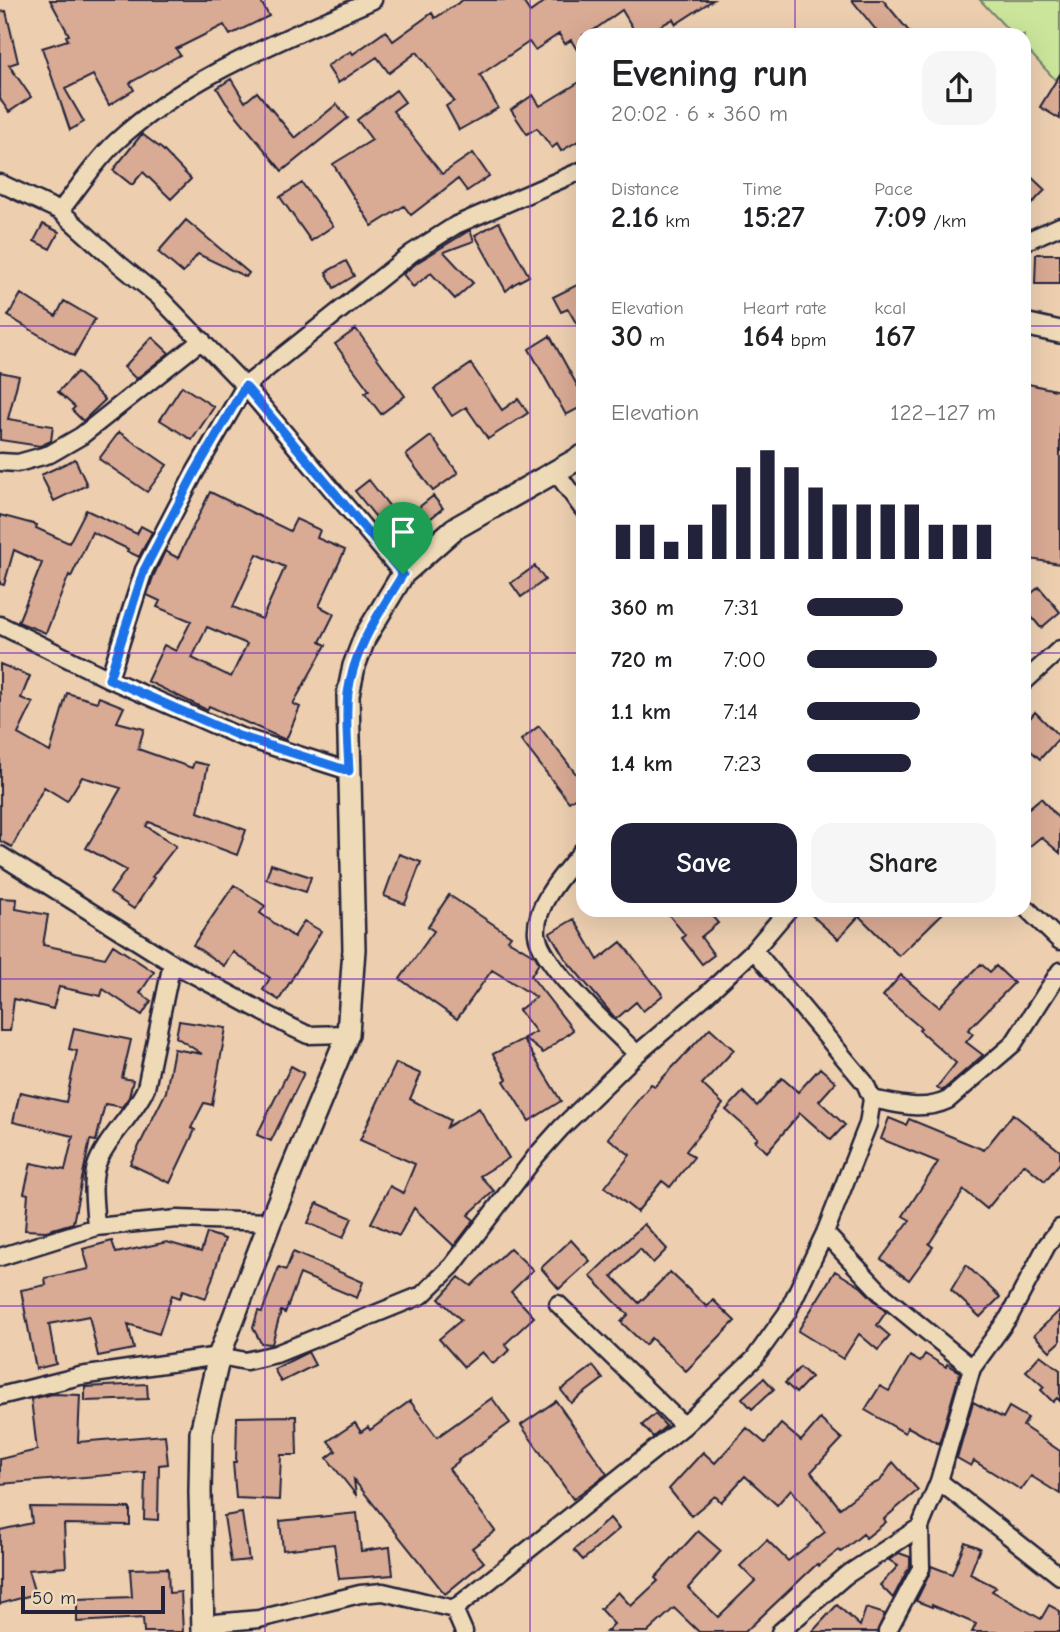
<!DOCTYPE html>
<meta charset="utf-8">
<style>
:root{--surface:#fff;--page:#f6f6f6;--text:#202124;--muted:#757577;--accent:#22223b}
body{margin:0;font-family:"Comic Neue",sans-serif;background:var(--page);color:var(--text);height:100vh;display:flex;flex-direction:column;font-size:26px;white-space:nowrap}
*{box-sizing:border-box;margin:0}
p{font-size:23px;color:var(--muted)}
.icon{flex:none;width:38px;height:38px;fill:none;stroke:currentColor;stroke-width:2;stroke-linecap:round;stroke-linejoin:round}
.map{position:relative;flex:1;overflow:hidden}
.side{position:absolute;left:576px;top:28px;width:455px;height:889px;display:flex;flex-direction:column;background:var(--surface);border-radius:21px;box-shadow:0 7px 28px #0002}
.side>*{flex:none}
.scale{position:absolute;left:21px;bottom:18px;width:144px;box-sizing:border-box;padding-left:7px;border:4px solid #22223b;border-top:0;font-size:19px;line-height:24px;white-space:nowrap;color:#22223b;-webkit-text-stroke:5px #efdab8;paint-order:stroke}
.pin{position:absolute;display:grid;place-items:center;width:60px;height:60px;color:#fff;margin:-72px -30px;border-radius:50% 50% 50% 0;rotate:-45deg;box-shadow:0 0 7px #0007}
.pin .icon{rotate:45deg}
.round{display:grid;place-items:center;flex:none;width:74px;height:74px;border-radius:21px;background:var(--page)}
.head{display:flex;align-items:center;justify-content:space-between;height:119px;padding:0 35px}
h1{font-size:38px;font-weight:700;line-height:52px}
.stats{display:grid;grid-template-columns:repeat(3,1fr);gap:10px;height:119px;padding:7px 35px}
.stats div{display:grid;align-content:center}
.stats b{font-size:30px;font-weight:700}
.stats small{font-size:19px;font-weight:400}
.stats p{font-size:19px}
.chart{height:196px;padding:14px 35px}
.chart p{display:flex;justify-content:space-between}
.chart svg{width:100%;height:126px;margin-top:7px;stroke:var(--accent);stroke-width:6}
.cta{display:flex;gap:14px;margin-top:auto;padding:14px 35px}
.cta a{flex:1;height:80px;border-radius:21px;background:var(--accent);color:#fff;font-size:28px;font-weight:700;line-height:80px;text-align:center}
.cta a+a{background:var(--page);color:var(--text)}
ul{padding:0 35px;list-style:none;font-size:23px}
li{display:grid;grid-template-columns:112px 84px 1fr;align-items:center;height:52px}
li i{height:18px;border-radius:9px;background:var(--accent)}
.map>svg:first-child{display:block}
.green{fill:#cbe59b;stroke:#76846b;stroke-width:2}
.building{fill:#d9aa94;stroke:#22223b;stroke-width:2;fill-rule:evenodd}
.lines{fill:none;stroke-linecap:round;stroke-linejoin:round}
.minor-casing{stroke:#22223b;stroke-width:21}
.tertiary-casing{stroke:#22223b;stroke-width:26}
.minor{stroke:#efdab8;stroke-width:16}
.tertiary{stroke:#efdab8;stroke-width:21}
.route-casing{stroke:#fff;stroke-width:14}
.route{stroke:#1a73e8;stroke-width:9}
.grid{fill:none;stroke:#7b2cbf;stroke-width:2;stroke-opacity:0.55}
</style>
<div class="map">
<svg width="1060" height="1632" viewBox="0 0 1060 1632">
<rect width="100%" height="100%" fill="#edcfb0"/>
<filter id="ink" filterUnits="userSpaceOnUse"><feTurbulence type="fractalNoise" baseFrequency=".0143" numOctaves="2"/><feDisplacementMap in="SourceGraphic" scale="14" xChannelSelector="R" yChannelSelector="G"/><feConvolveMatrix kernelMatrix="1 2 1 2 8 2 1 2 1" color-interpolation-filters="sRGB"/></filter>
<g filter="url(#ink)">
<path class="green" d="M980,0H1060V85L1024,46V35H1013Z"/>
<path class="building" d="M50,0H260L269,16L230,35L224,25L176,49L180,55L130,83L134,90L109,105L93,75L65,89L84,122L70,130L42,48L68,40L66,36L69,35Z
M463,0H522L530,12L547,0H713L676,24L673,19L644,35H637L622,10L587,35H583V60L571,40L565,44L559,34L535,50L529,42L480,75L498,108L459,130L446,106L454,101L417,52L389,73L377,57L338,83L327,66L351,51L353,54L386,31L393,41L432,13L435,18Z
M852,0H883L912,35H880Z
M6,11L18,62L9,65L31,97L9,112L0,99V12Z
M1060,74V119L1040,107Z
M231,79L245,102L257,92L295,138L337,104L348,118L282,171L226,103L217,88Z
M583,80V138L561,151L557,144L552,148L537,128L527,134L511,110L533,95L540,106Z
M396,90L405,102L393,111L442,174L473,153L489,176L467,191L458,179L411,215L404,206L372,226L333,164L372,140L357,120Z
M142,134L162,149L191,179L171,199L143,172L132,185L113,170Z
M1024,170L1045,190L1024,212Z
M302,183L333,226L311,241L280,197Z
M186,220L249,273L246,277L198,254L183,273L158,252Z
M499,222L529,276L514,284L506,291L475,235Z
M43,224L59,232L50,249L34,241Z
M470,230L474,241L444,252L473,283L455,299L431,273L413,287L403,274L418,262Z
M1036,254H1060V284H1035Z
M346,261L354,276L334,288L326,272Z
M583,282V335L568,309L561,312L553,297Z
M21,294L56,316L64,301L95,319L74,356L8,316Z
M356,329L405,396L381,414L365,393L369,390L335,344Z
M550,336L583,396V406L566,415L529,349Z
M152,337L169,353L136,379L124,367Z
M471,364L502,410L518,399L528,413L488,439L466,407L452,416L434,389Z
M0,372L19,376L8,419L53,426L51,441L40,446L0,440Z
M77,372L105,400L83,421L72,410L75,407L58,392Z
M1024,383L1060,391V564L1024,558Z
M182,386L214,407L192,440L160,420Z
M119,432L167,465L147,492L99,459Z
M431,436L458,473L433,491L406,455Z
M75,459L87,485L54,501L41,475Z
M369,480L408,530L394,540L355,491Z
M210,492L290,531L296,519L320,530L317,538L345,550L319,606L334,614L320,642L326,645L293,704L300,707L286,740L209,706L207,710L147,681L164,645L176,651L191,621L157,607L160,601L147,595L153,577L165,551L178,558ZM257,554L285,567L262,619L233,607ZM207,627L247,644L231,677L192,658Z
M433,496L443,508L419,528L408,516Z
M86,510L137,534L141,526L152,532L139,557L127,551L128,549L92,532L71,577L69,575L46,633L18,622L42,563L14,550L4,585L0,584V515L37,525L36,528L69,543Z
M535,566L545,580L521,597L511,583Z
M1039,587L1060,612L1041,628L1024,608V600Z
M0,664L30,676L21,698L33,703L18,734L50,752L67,693L97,702L99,697L124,707L117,722L144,729L138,749L192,768L194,762L208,765L198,812L246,830L237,855L149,822L146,826L176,846L152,877L154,878L134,909L110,893L126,870L86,848L121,788L82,777L67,801L44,787L12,847L0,841Z
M1035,712L1060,737L1040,759L1031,751L1024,758V725Z
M539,726L583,783V792L569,802L521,740Z
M1041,798L1060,820V853L1041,837L1024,851V812Z
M399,854L421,862L405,904L384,896Z
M271,864L311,877L306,892L266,879Z
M234,885L265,906L260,913L294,937L304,921L321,931L279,1000L263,990L270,978L233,952L224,966L193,945Z
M449,895L511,936L508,940L535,956L539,963L531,976L573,1030L543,1053L524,1038L536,1032L519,1010L536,997L492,970L457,1019L400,979L434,931L428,927Z
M0,898L17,899L16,909L48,915L43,945L105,958L113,945L154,972L140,993L151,1001L142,1015L103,989L101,996L59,987L53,1009L14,999L10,1031H0Z
M665,910H707L718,923L701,937L714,955L702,964L682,938L685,935Z
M806,910H946L899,956L859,916L838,939Z
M574,919L598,960L621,942L663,995L643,1011L636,1002L616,1019L566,960L550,933Z
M981,964L990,972L996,966L1014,983L968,1030L973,1034L966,1042L983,1055L942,1091L937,1087L956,1063L919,1030L921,1028L883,996L901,975L939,1007Z
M179,1021L226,1028L212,1105L204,1103L191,1128L195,1130L170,1183L130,1164L166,1092L174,1049L202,1054L176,1037Z
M74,1028L131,1040L122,1078L133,1080L129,1097L122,1107L105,1104L96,1141L90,1140L73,1223L46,1231L25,1230L28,1194L24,1193L31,1163L65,1170L73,1136L13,1122L20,1092L66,1102L77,1051L69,1049Z
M710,1028L734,1050L702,1084L723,1104L686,1151L694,1157L670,1187L662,1181L637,1212L605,1187L630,1155L608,1138L651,1084L655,1086Z
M523,1039L561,1101L529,1121L504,1081L507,1079L493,1054Z
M396,1063L421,1074L410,1099L450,1120L447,1127L479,1108L509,1158L480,1176L494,1191L468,1215L474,1220L454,1246L414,1208L399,1236L371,1223L390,1186L403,1193L415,1164L360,1140Z
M291,1066L304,1073L271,1141L257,1135Z
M820,1068L836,1082L819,1101L845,1125L831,1140L800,1113L767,1152L755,1141L758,1138L726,1110L743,1092L757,1106L782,1078L798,1092Z
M1013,1114L1060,1151V1163L1045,1181L1024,1164L987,1209L964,1190L929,1244L933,1247L909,1280L881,1259L910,1220L903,1216L938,1162L881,1139L889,1118L906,1125L909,1119L984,1150Z
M317,1203L352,1218L343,1238L308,1223Z
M644,1224L667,1249L653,1263L640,1249L612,1276L639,1303L670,1272L707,1307L713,1300L735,1321L686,1371L651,1338L645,1345L621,1322L628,1315L590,1276Z
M207,1233L225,1239L206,1298L183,1290L180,1298L172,1295L159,1334L128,1324L134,1349L98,1356L89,1316L49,1324L56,1364L36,1369L21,1290L46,1285L45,1278L89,1269L83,1249L112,1241L116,1253L167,1242L201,1252Z
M571,1240L590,1261L559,1289L541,1268Z
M510,1248L533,1270L511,1292L534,1317L505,1344L510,1350L493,1364L482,1352L464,1367L439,1339L461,1320L439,1299L459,1277L471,1286Z
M293,1252L363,1282L357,1298L300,1274L285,1313L281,1311L272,1344L261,1343L253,1328L258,1311L262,1312L279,1267L286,1270Z
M966,1265L1000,1297L980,1317L951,1290Z
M835,1271L861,1287L886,1312L877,1325L890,1336L878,1350L859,1334L843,1359L798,1331Z
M1060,1310V1342L1050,1351L1034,1335Z
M308,1352L315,1365L281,1382L274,1369Z
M925,1354L946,1367L947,1364L960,1372L939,1444L908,1427L905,1433L865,1410L880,1386L889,1391L910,1356L920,1362Z
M1040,1355L1060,1370V1401L1057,1398L1053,1402L1041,1390L1044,1387L1026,1371Z
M593,1366L603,1379L571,1403L561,1390Z
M800,1367L811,1377L796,1393L785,1383Z
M764,1378L774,1389L752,1409L742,1398Z
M147,1384L148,1399L85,1401V1387Z
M53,1394L80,1395L78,1442L165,1435L168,1464L159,1465L158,1520L144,1519L145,1472L0,1484V1459L37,1450L31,1399Z
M492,1398L510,1423L458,1460L459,1461L449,1469L495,1531L472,1548L484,1562L445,1594L354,1480L356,1495L327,1458L336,1451L328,1441L355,1423L361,1432L368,1427L370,1430L410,1401L437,1437Z
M556,1401L607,1474L573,1499L521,1425Z
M973,1402L1003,1418L1009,1407L1028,1418L1023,1426L1060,1451V1494L1031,1476L1021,1490L974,1461L971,1466L957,1458Z
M655,1414L666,1426L653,1437L642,1425Z
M296,1416L297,1455H281L279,1500L236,1498L233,1462H236L237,1417Z
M820,1419L842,1439L811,1472L840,1508L867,1487L880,1481L893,1462L918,1490L884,1519L886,1522L866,1538L863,1534L841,1552L839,1550L819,1566L817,1564L745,1632H699L674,1608L648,1632H606L614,1624L600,1609L618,1592L631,1606L658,1581L655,1578L698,1531L721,1551L688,1588L718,1617L755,1581L740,1566L767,1540L788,1561L825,1532L791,1489L777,1505L745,1476L721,1502L715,1496L691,1516L669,1489L703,1452L715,1463L747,1428L765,1443L781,1424L801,1441Z
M30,1507L130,1508V1525L64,1524L66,1567L28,1570L35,1594L0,1604V1530L32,1523Z
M242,1513L249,1560L231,1562L224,1516Z
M357,1513L361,1551L390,1547L393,1575L339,1579L334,1544L283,1550L280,1521Z
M610,1518L619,1529L583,1560L574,1550Z
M965,1542L980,1548L970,1574L996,1587L992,1591L1041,1619L1049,1605L1060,1611V1632H972L976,1624L932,1605V1607L916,1601L930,1573L931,1566L952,1574Z
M899,1553L910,1557V1565L893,1598L880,1585L898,1566L889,1560Z
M168,1568L169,1593L181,1592L183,1632H144L143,1618L77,1622V1599L132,1597L130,1569Z
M837,1605L860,1626L866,1608L885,1614L877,1632H812Z"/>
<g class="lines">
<g class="minor-casing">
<path id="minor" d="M0,183L60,211L119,264L158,296L245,386L403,574
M60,211C78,189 95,161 117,141C190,74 284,40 373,0
M1024,242L1060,226
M0,462L18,463L50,454L81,436L202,340
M556,472L583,509
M0,625L109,679L239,736L349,771
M109,679L144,570L194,474L245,386L412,253L456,225L583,170
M1024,682L1060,649
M583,850C566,871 534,904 537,934C541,965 613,1030 637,1054
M0,855L172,963L289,1026L308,1035L348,1034
M1024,906L1060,941
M872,1099C898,1104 923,1112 948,1100L1013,1044L1060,971
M96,1227C95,1208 91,1185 96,1167C103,1142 134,1115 146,1088L172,963
M825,1233L885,1297L972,1368
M0,1257L96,1227L177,1219L270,1222
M558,1304L684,1426
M0,1396L80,1376L219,1356L246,1361L276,1354L422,1295L452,1266L536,1156L561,1128L637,1054L705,996L754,950L788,910
M939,1481L1060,1576
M204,1624L259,1619L360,1594L383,1592L454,1609
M464,1632L454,1609L684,1426L754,1359L787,1313L825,1233L868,1124L872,1099L865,1083L754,950
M780,1632L845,1576L920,1527
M887,1632L921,1568L920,1527L939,1481L972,1368L1009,1317L1047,1245L1060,1228"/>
</g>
<g class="tertiary-casing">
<path id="tertiary" d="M1024,324L1060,332
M203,1632L200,1492L201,1433L219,1356L270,1222L348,1034L354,949L348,695L354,666L365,637L403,574L454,529L583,456"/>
</g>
<use href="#minor" class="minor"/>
<use href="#tertiary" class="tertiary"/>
</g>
</g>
<g class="lines" filter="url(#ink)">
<g class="route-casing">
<path id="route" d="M245,386L403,574C380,612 354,648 348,693C345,718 348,746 349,771L239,736L109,679L144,570L194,474Z"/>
</g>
<use href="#route" class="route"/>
</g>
<path class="grid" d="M265,0V1632M530,0V1632M795,0V35M0,326H583M1024,326H1060M0,653H583M1024,653H1060M795,910V1632M0,979H1060M0,1306H1060"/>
</svg>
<div class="scale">50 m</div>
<div class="pin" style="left:403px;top:574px;background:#1e9e55"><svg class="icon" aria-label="arrive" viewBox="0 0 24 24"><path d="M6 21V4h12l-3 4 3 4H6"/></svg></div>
<section class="side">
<div class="head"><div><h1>Evening run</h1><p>20:02 · 6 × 360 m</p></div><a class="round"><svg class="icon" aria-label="share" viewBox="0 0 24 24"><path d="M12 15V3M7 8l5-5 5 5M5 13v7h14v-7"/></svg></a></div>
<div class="stats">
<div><p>Distance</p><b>2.16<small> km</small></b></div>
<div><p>Time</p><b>15:27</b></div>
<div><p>Pace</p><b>7:09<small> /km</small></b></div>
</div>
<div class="stats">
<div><p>Elevation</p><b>30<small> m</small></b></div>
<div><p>Heart rate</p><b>164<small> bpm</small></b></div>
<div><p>kcal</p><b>167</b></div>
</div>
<div class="chart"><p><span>Elevation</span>122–127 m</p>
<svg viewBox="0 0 160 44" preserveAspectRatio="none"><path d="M5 44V32M15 44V32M25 44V38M35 44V32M45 44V25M55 44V12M65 44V6M75 44V12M85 44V19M95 44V25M105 44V25M115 44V25M125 44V25M135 44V32M145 44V32M155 44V32"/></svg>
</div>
<ul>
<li><b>360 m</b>7:31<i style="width:51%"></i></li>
<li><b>720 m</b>7:00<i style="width:69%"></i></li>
<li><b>1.1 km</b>7:14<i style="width:60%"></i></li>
<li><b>1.4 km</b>7:23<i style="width:55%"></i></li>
</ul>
<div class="cta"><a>Save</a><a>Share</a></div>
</section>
</div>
